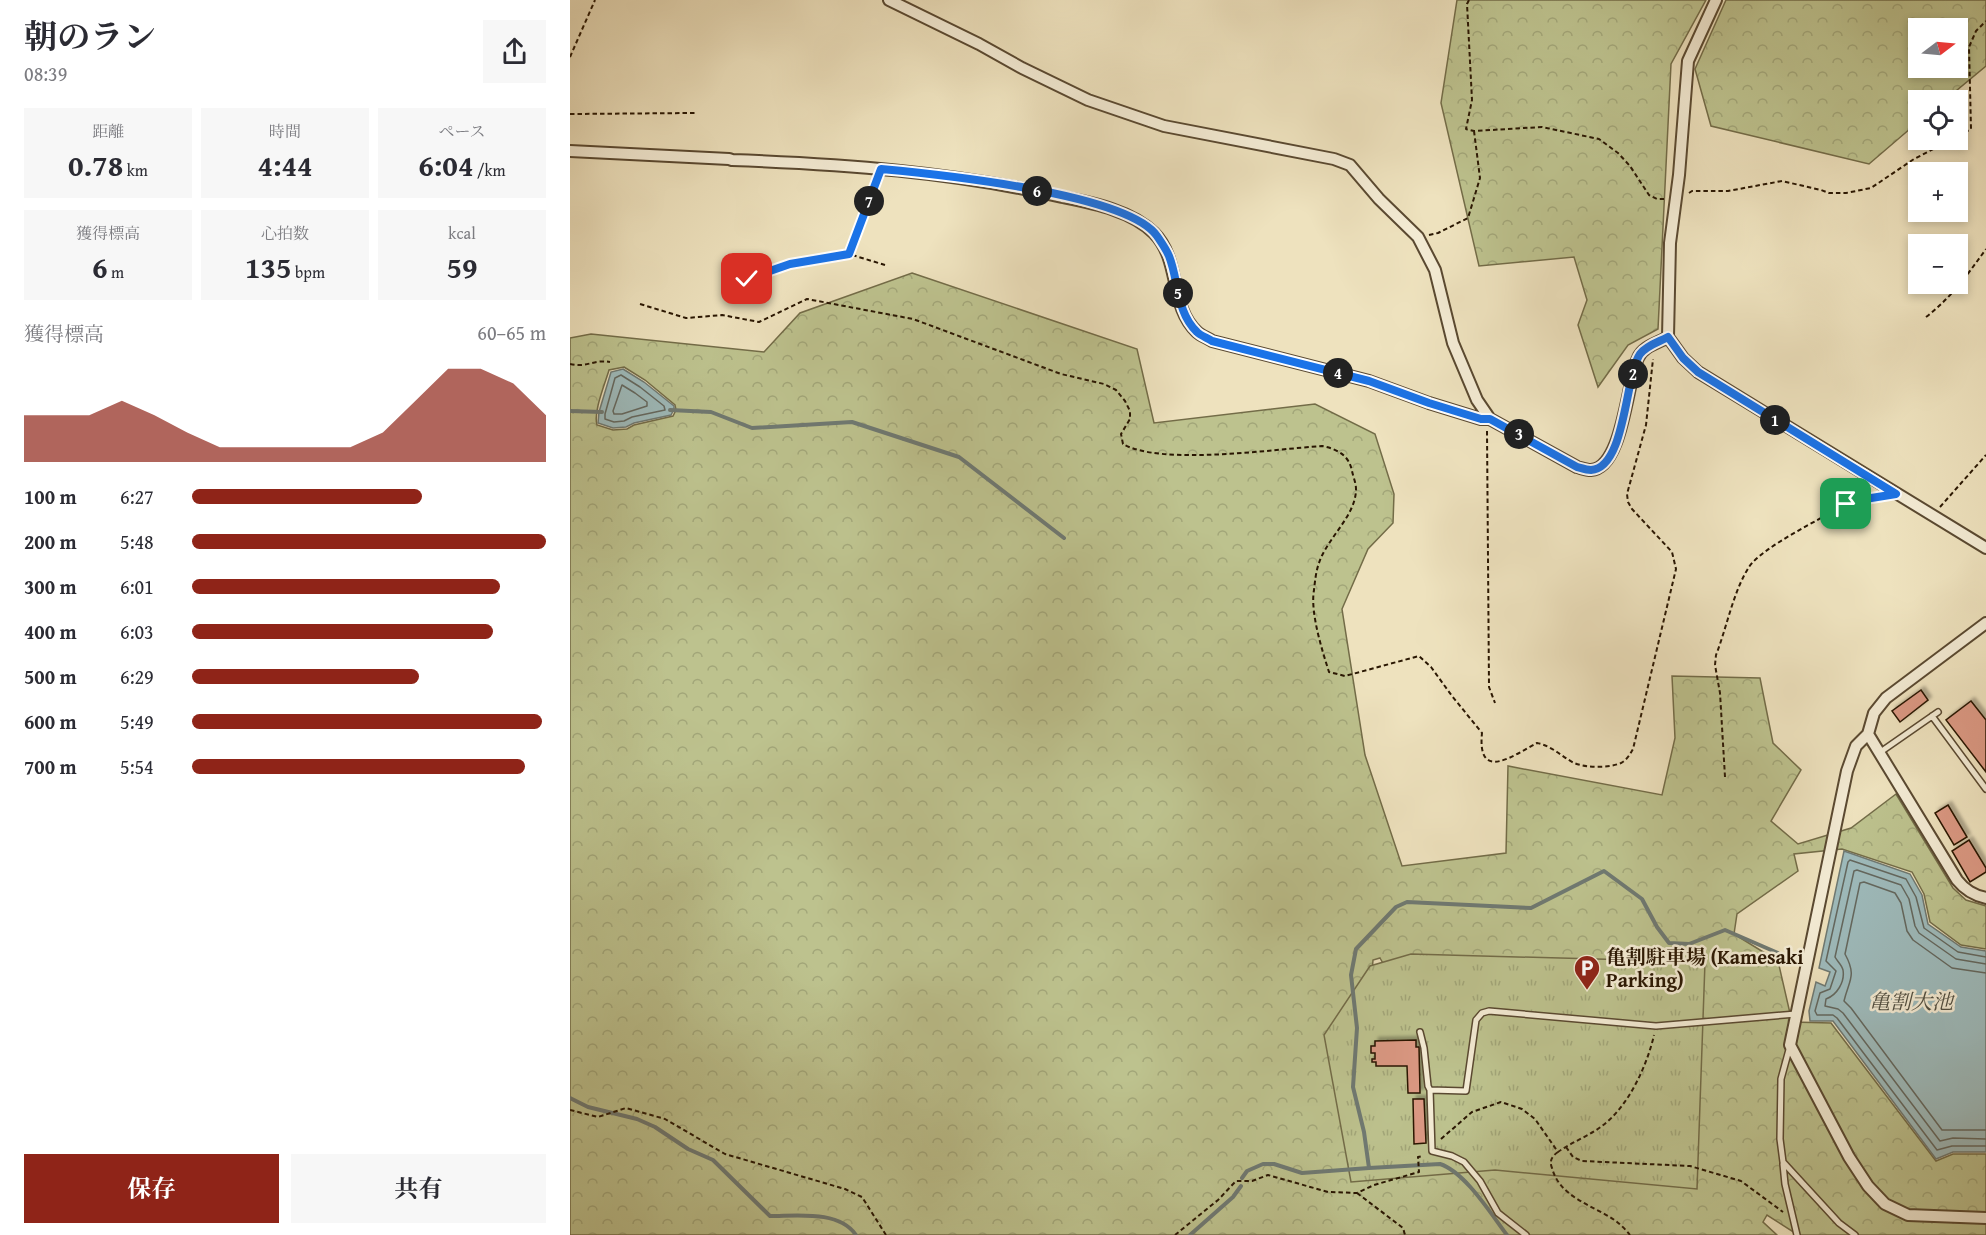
<!DOCTYPE html>
<html lang="ja">
<meta charset="utf-8">
<style>
:root{--surface:#fff;--page:#f7f7f7;--text:#2b2b33;--muted:#7c7c81;--accent:#8f2418}
body{margin:0;font-family:"Gentium Book Plus","Noto Serif JP",serif;background:var(--page);color:var(--text);height:100vh;display:flex;flex-direction:column;font-size:22px;white-space:nowrap}
*{box-sizing:border-box;margin:0}
p{font-size:20px;color:var(--muted)}
.icon{flex:none;width:33px;height:33px;fill:none;stroke:currentColor;stroke-width:2;stroke-linecap:round;stroke-linejoin:round}
.map{position:relative;flex:1;overflow:hidden}
.sheet{display:flex;flex-direction:column;background:var(--surface);width:570px}
.sheet>*{flex:none}
.needle{width:39px;rotate:74deg}
.fabs{position:absolute;left:1338px;top:18px;display:grid;gap:12px}
.fabs a{display:grid;place-items:center;width:60px;height:60px;border-radius:0px;background:var(--surface);box-shadow:0 3px 9px #0003;font-size:30px}
.pin{position:absolute;display:grid;place-items:center;width:51px;height:51px;color:#fff;margin:-26px;border-radius:12px;box-shadow:0 3px 9px #0006}
.km{position:absolute;width:30px;height:30px;margin:-15px;border-radius:50%;background:#222;color:#fff;font-size:16px;line-height:30px;text-align:center}
.round{display:grid;place-items:center;flex:none;width:63px;height:63px;border-radius:0px;background:var(--page)}
.headline{display:flex;align-items:center;justify-content:space-between;height:102px;padding:0 24px}
h1{font-size:33px;font-weight:700;line-height:45px}
.figures{display:grid;grid-template-columns:repeat(3,1fr);gap:9px;height:102px;padding:6px 24px}
.figures div{display:grid;align-content:center;border-radius:0px;background:var(--page);text-align:center}
.figures b{font-size:30px;font-weight:700}
.figures small{font-size:16px;font-weight:400}
.figures p{font-size:16px}
.chart{height:168px;padding:12px 24px}
.chart p{display:flex;justify-content:space-between}
.chart svg{width:100%;height:108px;margin-top:6px;fill:var(--accent);opacity:.7}
.action{display:flex;gap:12px;margin-top:auto;padding:12px 24px}
.action a{flex:1;height:69px;border-radius:0px;background:var(--accent);color:#fff;font-size:24px;font-weight:700;line-height:69px;text-align:center}
.action a+a{background:var(--page);color:var(--text)}
ul{padding:0 24px;list-style:none;font-size:20px}
li{display:grid;grid-template-columns:96px 72px 1fr;align-items:center;height:45px}
li i{height:15px;border-radius:8px;background:var(--accent)}
main{display:flex;flex:1;min-height:0}
.map>svg:first-child{display:block}
.forest{fill:url(#forest-crowns);stroke:#736c48;stroke-width:1.5;fill-rule:evenodd}
.park{fill:url(#park-tufts);stroke:#736c48;stroke-width:1.5}
.water{fill:#9ebbbc;stroke:#6f7972;stroke-width:1.5}
.lines{fill:none;stroke-linecap:round;stroke-linejoin:round}
.shore{stroke:#64685f;stroke-width:1.5}
.stream{stroke:#6f7972;stroke-width:4}
.building{fill:#dc9984;stroke:#291602;stroke-width:1.5;filter:url(#shadow)}
.service-casing{stroke:#5a4931;stroke-width:8}
.minor-casing{stroke:#5a4931;stroke-width:14}
.path{stroke:#291602;stroke-width:2;stroke-dasharray:4.5 3;stroke-linecap:butt}
.service{stroke:#f4ecd5;stroke-width:5}
.minor{stroke:#f4ecd5;stroke-width:10}
.route-casing{stroke:#fff;stroke-width:12}
.route{stroke:#1a73e8;stroke-width:8}
.labels{text-anchor:middle;stroke-width:5;stroke-linejoin:round;paint-order:stroke}
.poi-label{font-size:20px;font-weight:bold;fill:#291602;stroke:#f4ecd5;text-anchor:start}
.water-label{font-size:21px;font-style:italic;fill:#525043;stroke:#f4ecd5}
</style>
<main>
<section class="sheet">
<div class="headline"><div><h1>朝のラン</h1><p>08:39</p></div><a class="round"><svg class="icon" aria-label="share" viewBox="0 0 24 24"><path d="M12 15V3M7 8l5-5 5 5M5 13v7h14v-7"/></svg></a></div>
<div class="figures">
<div><p>距離</p><b>0.78<small> km</small></b></div>
<div><p>時間</p><b>4:44</b></div>
<div><p>ペース</p><b>6:04<small> /km</small></b></div>
</div>
<div class="figures">
<div><p>獲得標高</p><b>6<small> m</small></b></div>
<div><p>心拍数</p><b>135<small> bpm</small></b></div>
<div><p>kcal</p><b>59</b></div>
</div>
<div class="chart"><p><span>獲得標高</span>60–65 m</p>
<svg viewBox="0 0 160 44" preserveAspectRatio="none"><path d="M0 44V25L10 25L20 25L30 19L40 25L50 32L60 38L70 38L80 38L90 38L100 38L110 32L120 19L130 6L140 6L150 12L160 25V44z"/></svg>
</div>
<ul>
<li><b>100 m</b>6:27<i style="width:65%"></i></li>
<li><b>200 m</b>5:48<i style="width:100%"></i></li>
<li><b>300 m</b>6:01<i style="width:87%"></i></li>
<li><b>400 m</b>6:03<i style="width:85%"></i></li>
<li><b>500 m</b>6:29<i style="width:64%"></i></li>
<li><b>600 m</b>5:49<i style="width:99%"></i></li>
<li><b>700 m</b>5:54<i style="width:94%"></i></li>
</ul>
<div class="action"><a>保存</a><a>共有</a></div>
</section>
<div class="map">
<svg width="1416" height="1235" viewBox="0 0 1416 1235">
<defs>
<pattern id="forest-crowns" width="20" height="18" patternUnits="userSpaceOnUse" patternTransform="scale(1.5)"><rect width="20" height="18" fill="#bdc28e"/><path d="M2 6a3 3 0 1 1 6 0M12 15a3 3 0 1 1 6 0" fill="none" stroke="#a2a679"/></pattern>
<pattern id="park-tufts" width="24" height="20" patternUnits="userSpaceOnUse" patternTransform="scale(1.5)"><rect width="24" height="20" fill="#bdc28e"/><path d="M3 7l-1-3M5 7V3M7 7l1-3M15 17l-1-3M17 17v-4M19 17l1-3" fill="none" stroke="#a2a679"/></pattern>
<filter id="shadow"><feDropShadow dx="3.5" dy="-3.5" stdDeviation="1.5" flood-color="#0004"/></filter>
</defs>
<rect width="100%" height="100%" fill="#eee2be"/>
<filter id="stains"><feTurbulence type="fractalNoise" baseFrequency=".00333" numOctaves="4"/><feColorMatrix values="0 0 0 0 .2 0 0 0 0 .09 0 0 0 0 .02 0 0 0 .5 -.17"/></filter>
<radialGradient id="worn" r=".72"><stop offset=".6" stop-color="#630" stop-opacity="0"/><stop offset="1" stop-color="#630" stop-opacity=".3"/></radialGradient>
<path class="forest" d="M887,0H1136L1101,64L1088,329L1058,345L1028,387L1008,325L1017,300L1004,257L909,266L871,103Z
M1156,0H1416V66L1375,100H1348V122L1299,164L1141,126L1125,69ZM1348,28H1388V68H1348Z
M342,273L567,349L584,423L745,404L805,434L824,494L823,523L798,549L772,609L795,755L832,866L936,853L938,766L1092,795L1105,738L1102,676L1190,678L1203,743L1231,770L1201,821L1228,844L1281,828L1326,794L1383,888L1396,900L1416,906V949L1391,945L1360,922L1354,894L1342,872L1272,849L1224,854L1228,871L1167,914L1164,934L1208,961L1222,1022L1261,1023L1366,1161L1383,1154H1416V1235H1228L1197,1215L1193,1222L1207,1235H0V338L21,334L194,352L230,313ZM54,367L75,380L105,405L106,410L103,416L64,425L57,429L43,430L27,425C23,412 35,384 39,370ZM810,958L824,983L801,986L803,960Z"/>
<path class="park" d="M841,954L1135,962L1127,1189L925,1170L781,1182L754,1035L800,966Z"/>
<path class="water" d="M53,369L74,382L104,406V409L101,415L64,423L56,427L43,428L28,423L29,412L41,372Z
M1274,851L1340,874L1352,895L1358,924L1391,947L1416,951V1152H1383L1366,1159L1263,1021H1240L1239,1011L1246,982L1255,986L1260,972L1249,968Z"/>
<g class="lines">
<path class="shore" d="M51,375L70,387L94,406L95,410L62,417L54,421L44,422L35,419V414L45,378Z
M52,385L65,393L77,402V406L52,414H44L43,411Z
M1416,957L1388,952L1354,928L1346,897L1336,879L1280,860L1278,862L1256,961L1266,971L1260,989L1250,993L1245,1011L1247,1015H1263L1267,1018L1367,1150L1382,1146H1416
M1416,964L1386,959L1349,933L1345,926L1339,899L1331,885L1287,870L1284,871L1265,957C1267,961 1272,965 1273,970C1275,982 1267,995 1256,999L1255,1006L1268,1009L1273,1013L1370,1141L1383,1138L1416,1139
M1416,973L1382,968L1343,940L1337,931L1331,903L1325,893L1294,882L1290,883L1275,954C1287,976 1279,980 1274,1001L1281,1008L1372,1130H1416"/>
<path class="stream" d="M100,410L141,412L182,428L282,422L389,457L494,538
M0,411L32,412
M0,1098L18,1107L67,1119L85,1127L118,1149L143,1160L200,1216C227,1216 269,1210 286,1235
M799,1168L870,1164C895,1172 921,1214 937,1235
M672,1178L677,1171L693,1164H704L732,1173L799,1168L794,1132L783,1087L787,1028L781,975L786,949L826,907L837,902L961,908L1034,871L1072,899L1087,927L1099,943L1119,944L1155,930L1208,953
M620,1235L663,1197L671,1186"/>
</g>
<path class="building" d="M1351,690L1358,700L1330,722L1322,711Z
M1401,701L1416,720V772L1376,720Z
M1378,805L1397,837L1384,845L1365,813Z
M1399,840L1416,868V872L1400,882L1382,851Z
M846,1040V1047H849L850,1093H838L837,1066H806V1062H802V1059H805V1053H801V1046H805V1041Z
M843,1099H854L856,1143L844,1144Z"/>
<g class="lines">
<g class="service-casing">
<path id="service" d="M1362,716L1416,789
M1309,753L1368,712
M850,1032L854,1048L858,1086L860,1090L862,1151L882,1156L894,1162L910,1181L928,1213L956,1235
M1220,1046L1211,1079L1210,1139L1213,1162L1269,1223L1285,1235
M860,1090L896,1091L906,1020L912,1013L919,1011L1086,1026L1226,1014
M1213,1164L1215,1184L1227,1235"/>
</g>
<g class="minor-casing">
<path id="minor" d="M319,0L409,44L452,68L518,100L594,126L764,159L780,165L809,199L848,237L865,270L883,343L907,400L920,419L1007,467C1011,468 1016,470 1021,470C1053,468 1057,381 1068,358C1073,346 1088,343 1098,337
M1146,0L1118,61L1109,175L1100,243L1098,337L1113,358L1128,372L1416,548
M0,151L159,159L162,160C273,164 383,172 492,197C522,203 561,210 584,233C611,260 599,306 627,332C631,336 638,338 642,341L799,381L859,403L911,419H920
M1416,623L1316,698L1304,713L1298,734L1286,746L1277,771L1220,1045L1279,1157L1298,1186L1315,1204L1338,1215L1416,1218
M1298,734L1387,880C1395,890 1403,895 1416,898"/>
</g>
<path class="path" d="M899,0L897,4L902,100L896,129L904,131L972,127L1029,139L1048,153L1060,166L1079,195L1087,199H1094
M0,57L25,0
M0,114L125,113
M1388,136L1401,129L1399,47L1406,31L1416,21
M307,180L279,254L315,265
M1119,193L1122,191H1158L1212,181L1251,190L1259,193H1276L1301,188L1344,159L1381,140
M859,235L868,233L898,218L910,178L904,131
M167,286C200,264 241,261 279,254
M70,304L116,318L152,315L189,322L237,299L343,319L491,374L534,384L546,390L555,401L560,411V419L551,434L553,444C591,466 705,449 752,446C767,449 779,455 782,471C783,476 786,483 786,489C786,516 757,538 749,563C746,571 745,581 744,590C740,612 752,650 759,672L775,676L849,656L861,667L882,696L912,733C907,783 944,755 967,743C982,746 991,756 1004,763C1016,768 1039,768 1051,763C1057,760 1060,754 1063,749L1106,569L1102,552L1062,509L1058,502L1057,494L1076,425L1083,359
M1356,317C1381,298 1398,274 1416,249
M0,364C17,368 24,359 40,362
M917,431L919,687L925,703
M1370,507L1416,455
M1155,777L1150,693L1145,665L1146,655C1157,627 1163,592 1179,567C1192,547 1253,518 1276,504L1289,500L1311,497
M0,1110L28,1117L56,1108L95,1119L155,1154L275,1189L292,1197L316,1235
M871,1139L902,1112L931,1102L952,1109L965,1119L988,1152C1002,1142 1019,1136 1032,1126C1058,1107 1077,1066 1084,1035
M996,1147L1003,1157L1012,1161L1120,1166L1171,1181L1213,1212
M988,1152C982,1156 979,1161 982,1168C990,1198 1023,1205 1046,1221C1051,1225 1056,1230 1060,1235
M787,1193L833,1228L835,1235
M605,1235L648,1200L666,1181H682L698,1175L758,1192L787,1193L804,1185L849,1172L848,1157L853,1156"/>
<use href="#service" class="service"/>
<use href="#minor" class="minor"/>
</g>
<g class="lines">
<g class="route-casing">
<path id="route" d="M177,279L220,264L279,254L311,169C365,174 557,193 587,236C591,242 596,249 599,256C609,281 606,312 627,332C631,336 638,338 642,341L799,381L859,403L911,419H920L1007,467C1011,468 1016,470 1021,470C1056,468 1055,375 1070,354C1077,345 1089,342 1098,337L1113,358L1128,372L1326,494L1289,500L1276,504"/>
</g>
<use href="#route" class="route"/>
</g>
<defs>
<g id="parking-pin" transform="scale(1.35)"><path d="M0 17L-7.5 6A9.5 9.5 0 1 1 7.5 6Z" fill="#8f2418" stroke="#f4ecd5"/><path d="M-3.5-5.5H1a3.5 3.5 0 0 1 0 7H-1V5.5H-3.5ZM-1-3.4V-.6H.8a1.4 1.4 0 0 0 0-2.8Z" fill="#fff"/></g>
</defs>
<g fill-rule="evenodd">
<use href="#parking-pin" x="1017" y="968"/>
</g>
<g class="labels">
<g class="poi-label">
<text x="1036" y="964">亀割駐車場 (Kamesaki<tspan x="1036" dy="23">Parking)</tspan></text>
</g>
<g class="water-label">
<text x="1341" y="1009">亀割大池</text>
</g>
</g>
<rect width="100%" height="100%" filter="url(#stains)"/>
<rect width="100%" height="100%" fill="url(#worn)"/>
</svg>
<div class="fabs">
<a><svg class="needle" viewBox="-14 -14 28 28"><path d="M0-13l5 13h-10z" fill="#e53935"/><path d="M0 13l5-13h-10z" fill="#7c7c81"/></svg></a>
<a><svg class="icon" aria-label="locate" viewBox="0 0 24 24"><circle cx="12" cy="12" r="6"/><path d="M12 2v4M12 18v4M2 12h4M18 12h4"/></svg></a>
<a>+</a>
<a>−</a>
</div>
<div class="pin" style="left:1276px;top:504px;background:#1e9e55"><svg class="icon" aria-label="arrive" viewBox="0 0 24 24"><path d="M6 21V4h12l-3 4 3 4H6"/></svg></div>
<div class="pin" style="left:177px;top:279px;background:#d93025"><svg class="icon" aria-label="check" viewBox="0 0 24 24"><path d="M5 12l5 5 9-10"/></svg></div>
<b class="km" style="left:1205px;top:420px">1</b>
<b class="km" style="left:1063px;top:374px">2</b>
<b class="km" style="left:949px;top:434px">3</b>
<b class="km" style="left:768px;top:373px">4</b>
<b class="km" style="left:608px;top:293px">5</b>
<b class="km" style="left:467px;top:191px">6</b>
<b class="km" style="left:299px;top:201px">7</b>
</div>
</main>
